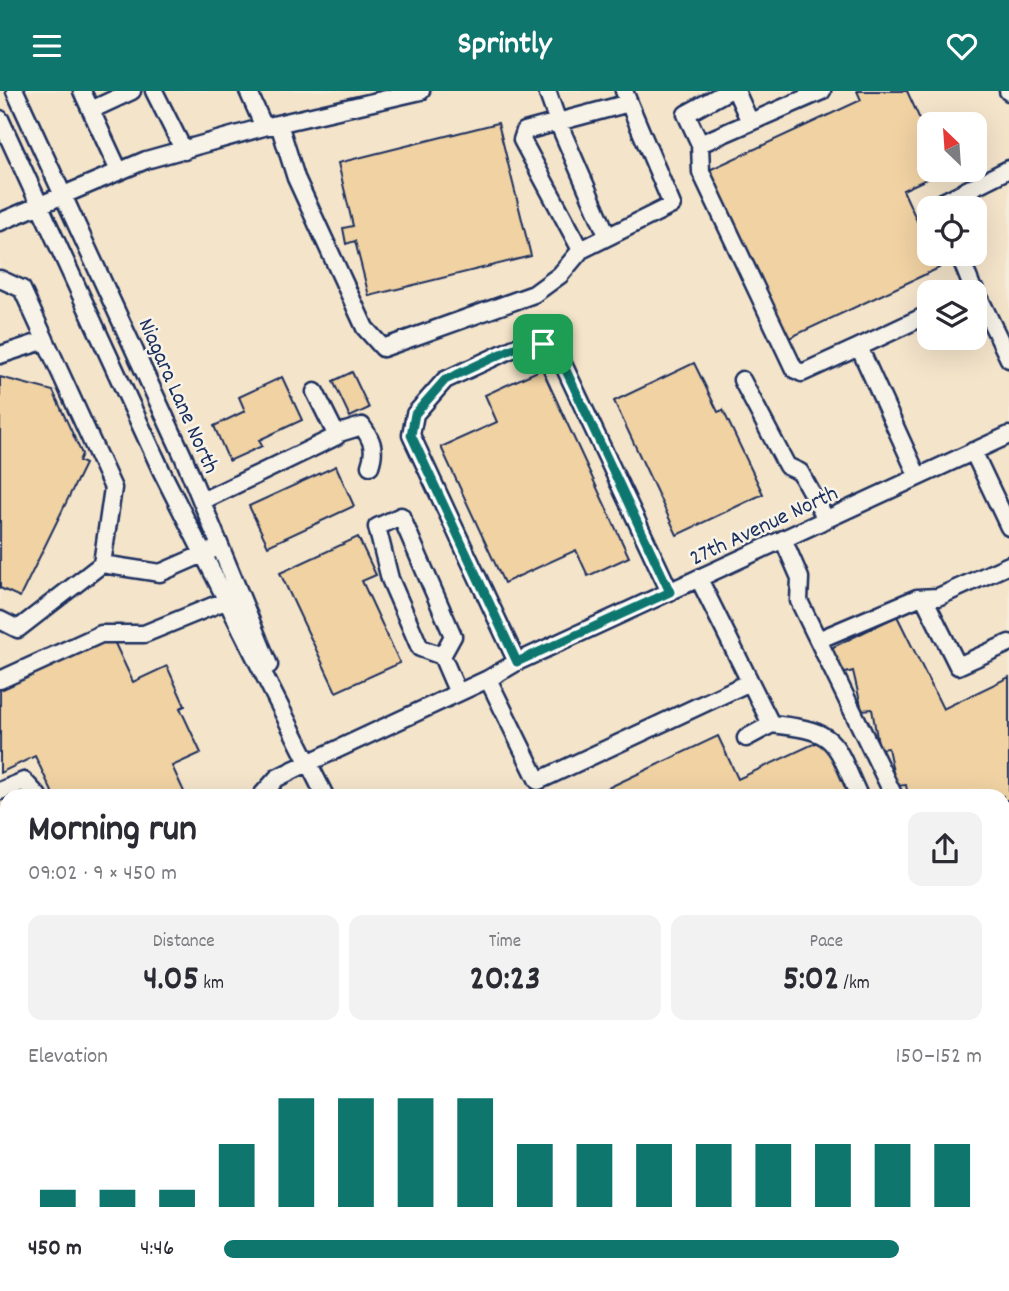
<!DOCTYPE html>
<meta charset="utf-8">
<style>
:root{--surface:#fff;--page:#f2f2f3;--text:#2b2b33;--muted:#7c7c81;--accent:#0f766e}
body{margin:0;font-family:Dekko,sans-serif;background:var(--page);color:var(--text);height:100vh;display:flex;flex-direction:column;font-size:26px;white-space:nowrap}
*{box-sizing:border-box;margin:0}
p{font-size:23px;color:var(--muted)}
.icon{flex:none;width:38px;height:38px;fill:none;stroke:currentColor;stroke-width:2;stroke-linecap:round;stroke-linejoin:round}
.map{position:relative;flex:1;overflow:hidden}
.drawer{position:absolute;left:0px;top:698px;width:1010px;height:502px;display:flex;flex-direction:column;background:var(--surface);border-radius:21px 21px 0 0;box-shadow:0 7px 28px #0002}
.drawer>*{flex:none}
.needle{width:46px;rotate:335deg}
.controls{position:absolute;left:917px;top:21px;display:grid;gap:14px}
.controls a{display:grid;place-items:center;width:70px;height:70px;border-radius:14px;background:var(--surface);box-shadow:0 7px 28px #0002;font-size:35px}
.pin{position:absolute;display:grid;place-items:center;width:60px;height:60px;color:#fff;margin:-30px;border-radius:14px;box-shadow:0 4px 10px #0006}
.round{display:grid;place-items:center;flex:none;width:74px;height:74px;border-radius:14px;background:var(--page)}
.headline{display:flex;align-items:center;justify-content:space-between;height:119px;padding:0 28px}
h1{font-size:38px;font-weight:700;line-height:52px}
.figures{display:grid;grid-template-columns:repeat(3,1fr);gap:10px;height:119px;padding:7px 28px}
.figures div{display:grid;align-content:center;border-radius:14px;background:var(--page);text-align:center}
.figures b{font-size:35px;font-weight:700}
.figures small{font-size:19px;font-weight:400}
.figures p{font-size:19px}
.chart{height:196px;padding:14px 28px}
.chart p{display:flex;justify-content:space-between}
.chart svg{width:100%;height:126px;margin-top:7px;stroke:var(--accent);stroke-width:6}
ul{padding:0 28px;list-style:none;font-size:23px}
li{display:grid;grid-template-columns:112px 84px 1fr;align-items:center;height:52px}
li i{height:18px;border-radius:9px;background:var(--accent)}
header{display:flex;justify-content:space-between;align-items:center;height:91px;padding:0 28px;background:var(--accent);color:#fff;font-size:32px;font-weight:700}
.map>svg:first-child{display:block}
.built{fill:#f4e4ca;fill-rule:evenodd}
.building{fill:#f0d2a3;stroke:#1b2f5e;stroke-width:2}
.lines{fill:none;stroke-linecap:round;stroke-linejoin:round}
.minor-casing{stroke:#1b2f5e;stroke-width:21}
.minor{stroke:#f7f3e8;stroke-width:16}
.route-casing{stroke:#fff;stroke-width:14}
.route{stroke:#0f766e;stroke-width:9}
.labels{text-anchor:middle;stroke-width:5;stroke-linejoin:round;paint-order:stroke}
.street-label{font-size:23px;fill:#1b2f5e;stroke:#f7f3e8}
</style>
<header><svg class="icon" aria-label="menu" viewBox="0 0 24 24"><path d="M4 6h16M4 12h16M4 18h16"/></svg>Sprintly<svg class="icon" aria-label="heart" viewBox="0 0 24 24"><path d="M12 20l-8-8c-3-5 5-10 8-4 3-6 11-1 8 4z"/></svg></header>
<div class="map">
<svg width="1009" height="1200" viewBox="0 0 1009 1200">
<rect width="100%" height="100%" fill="#f6ecda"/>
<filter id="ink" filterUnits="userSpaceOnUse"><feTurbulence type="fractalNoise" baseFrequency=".0143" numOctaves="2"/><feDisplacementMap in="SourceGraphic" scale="14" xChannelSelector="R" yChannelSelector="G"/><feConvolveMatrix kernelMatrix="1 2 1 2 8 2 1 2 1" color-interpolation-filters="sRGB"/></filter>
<g filter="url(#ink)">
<path class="built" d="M0,0H1009V1200H0ZM929,33H975V79H929ZM929,117H975V163H929ZM929,201H975V247H929ZM7,705H1003V1194H7Z"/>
<path class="building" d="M857,0H907L923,35L926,34L929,42V79H946L903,99L929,156V163H932L939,177L785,249L707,80L861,9Z
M498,32L531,165L369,205L355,150L346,153L343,137L353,135L338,72Z
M694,272L718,321L723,319L763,403L677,444L614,310Z
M542,278L629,466L588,485L576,459L504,492L441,356L497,331L485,304Z
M352,281L369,317L350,326L333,290Z
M0,286L53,300L82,363L79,370L85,373L20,506L0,497Z
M282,286L302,329L259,349L262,355L229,370L214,335L245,320L239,306Z
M336,375L354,415L268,455L249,415Z
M358,446L376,484L362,490L400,572L336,601L280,482Z
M897,525L943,618L1009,586V708L1003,711V705H908L906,694L896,695L888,657L879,658L872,618L862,619L853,580L842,583L829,558Z
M112,546L133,591L167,575L185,615L180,617L201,662L172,675L186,705H54L35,665L0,682V598Z
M718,645L738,688L824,648L851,705H591Z
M0,1002L7,1024V1194H71L57,1200H0Z
M1003,1191L1007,1200H867L878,1194Z
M247,1194H487L491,1200H250Z"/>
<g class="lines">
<g class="minor-casing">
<path id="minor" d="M15,0L183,365L269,574
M82,0L119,80
M154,0L184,60
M248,0L264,36
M547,0L558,31L629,12
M728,0L686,23L700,53L701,81L794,278L802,282L859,256
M736,0L750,31
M1008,0L1009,1
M91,19L132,0
M0,28L162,381L325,705
M279,33L296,87L365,237L383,257L534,203L560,184L581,159L672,114L624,0
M700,53L822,0
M939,117L937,114L1009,78
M0,131L146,69L264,36L421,0
M581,159L522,49L525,40L558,31L607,144
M959,163L974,201
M0,188L22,198L113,397L102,473L18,538L0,529
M976,200L1009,268
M0,264L43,250
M742,289L787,375L800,381L826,428
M336,343L362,335C372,349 376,358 370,375
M973,360L1009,436
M918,386L859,256L929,223
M202,410L337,345L315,301
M783,448L800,487L799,510L894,705
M102,473L160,482L210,460
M699,488L771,633C838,640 833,648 859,705
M924,507L958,575L1009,552
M818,549L917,507L938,506L1009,474
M442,565L453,545L401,425L377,436L390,488L420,557L442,565L458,602
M517,571L411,344L415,323L445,289L523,253H543L556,258L670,501
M488,588L538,690L750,591
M0,589L101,543H144L225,510
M746,647L772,633
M0,700L24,690L38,705
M261,705L277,687L295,678L488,588L517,571L1009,344
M1003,742L1009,739
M0,813L7,809
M0,989L7,988
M1003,1118L1009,1132
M545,1194L548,1200
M847,1194L850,1200
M205,1200L219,1194
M699,1200L711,1194"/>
</g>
<use href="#minor" class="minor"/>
</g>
</g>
<g class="lines" filter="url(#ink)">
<g class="route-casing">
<path id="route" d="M523,253H543L556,258L670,501L517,571L411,344L415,323L445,289Z"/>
</g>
<use href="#route" class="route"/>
</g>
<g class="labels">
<g class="street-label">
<text transform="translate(180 304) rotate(66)" y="8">Niagara Lane North</text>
<text transform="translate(763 433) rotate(-25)" y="8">27th Avenue North</text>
</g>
</g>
</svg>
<div class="controls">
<a><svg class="needle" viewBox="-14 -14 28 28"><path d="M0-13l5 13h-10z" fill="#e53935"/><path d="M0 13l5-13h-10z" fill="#7c7c81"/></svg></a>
<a><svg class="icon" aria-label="locate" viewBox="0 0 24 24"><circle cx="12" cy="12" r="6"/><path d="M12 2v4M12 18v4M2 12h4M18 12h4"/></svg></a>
<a><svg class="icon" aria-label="layers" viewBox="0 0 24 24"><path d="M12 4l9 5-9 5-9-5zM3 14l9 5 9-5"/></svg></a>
</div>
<div class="pin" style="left:543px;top:253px;background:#1e9e55"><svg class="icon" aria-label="arrive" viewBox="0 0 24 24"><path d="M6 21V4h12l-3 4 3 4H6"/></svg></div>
<section class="drawer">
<div class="headline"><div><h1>Morning run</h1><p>09:02 · 9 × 450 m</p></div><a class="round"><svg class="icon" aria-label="share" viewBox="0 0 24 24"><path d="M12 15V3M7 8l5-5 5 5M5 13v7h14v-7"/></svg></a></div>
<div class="figures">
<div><p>Distance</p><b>4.05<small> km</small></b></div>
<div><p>Time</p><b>20:23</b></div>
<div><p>Pace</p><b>5:02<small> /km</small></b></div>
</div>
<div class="chart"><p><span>Elevation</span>150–152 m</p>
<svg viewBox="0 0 160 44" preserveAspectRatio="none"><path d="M5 44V38M15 44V38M25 44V38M35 44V22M45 44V6M55 44V6M65 44V6M75 44V6M85 44V22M95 44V22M105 44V22M115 44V22M125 44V22M135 44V22M145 44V22M155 44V22"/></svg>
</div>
<ul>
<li><b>450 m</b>4:46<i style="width:89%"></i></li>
</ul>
</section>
</div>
